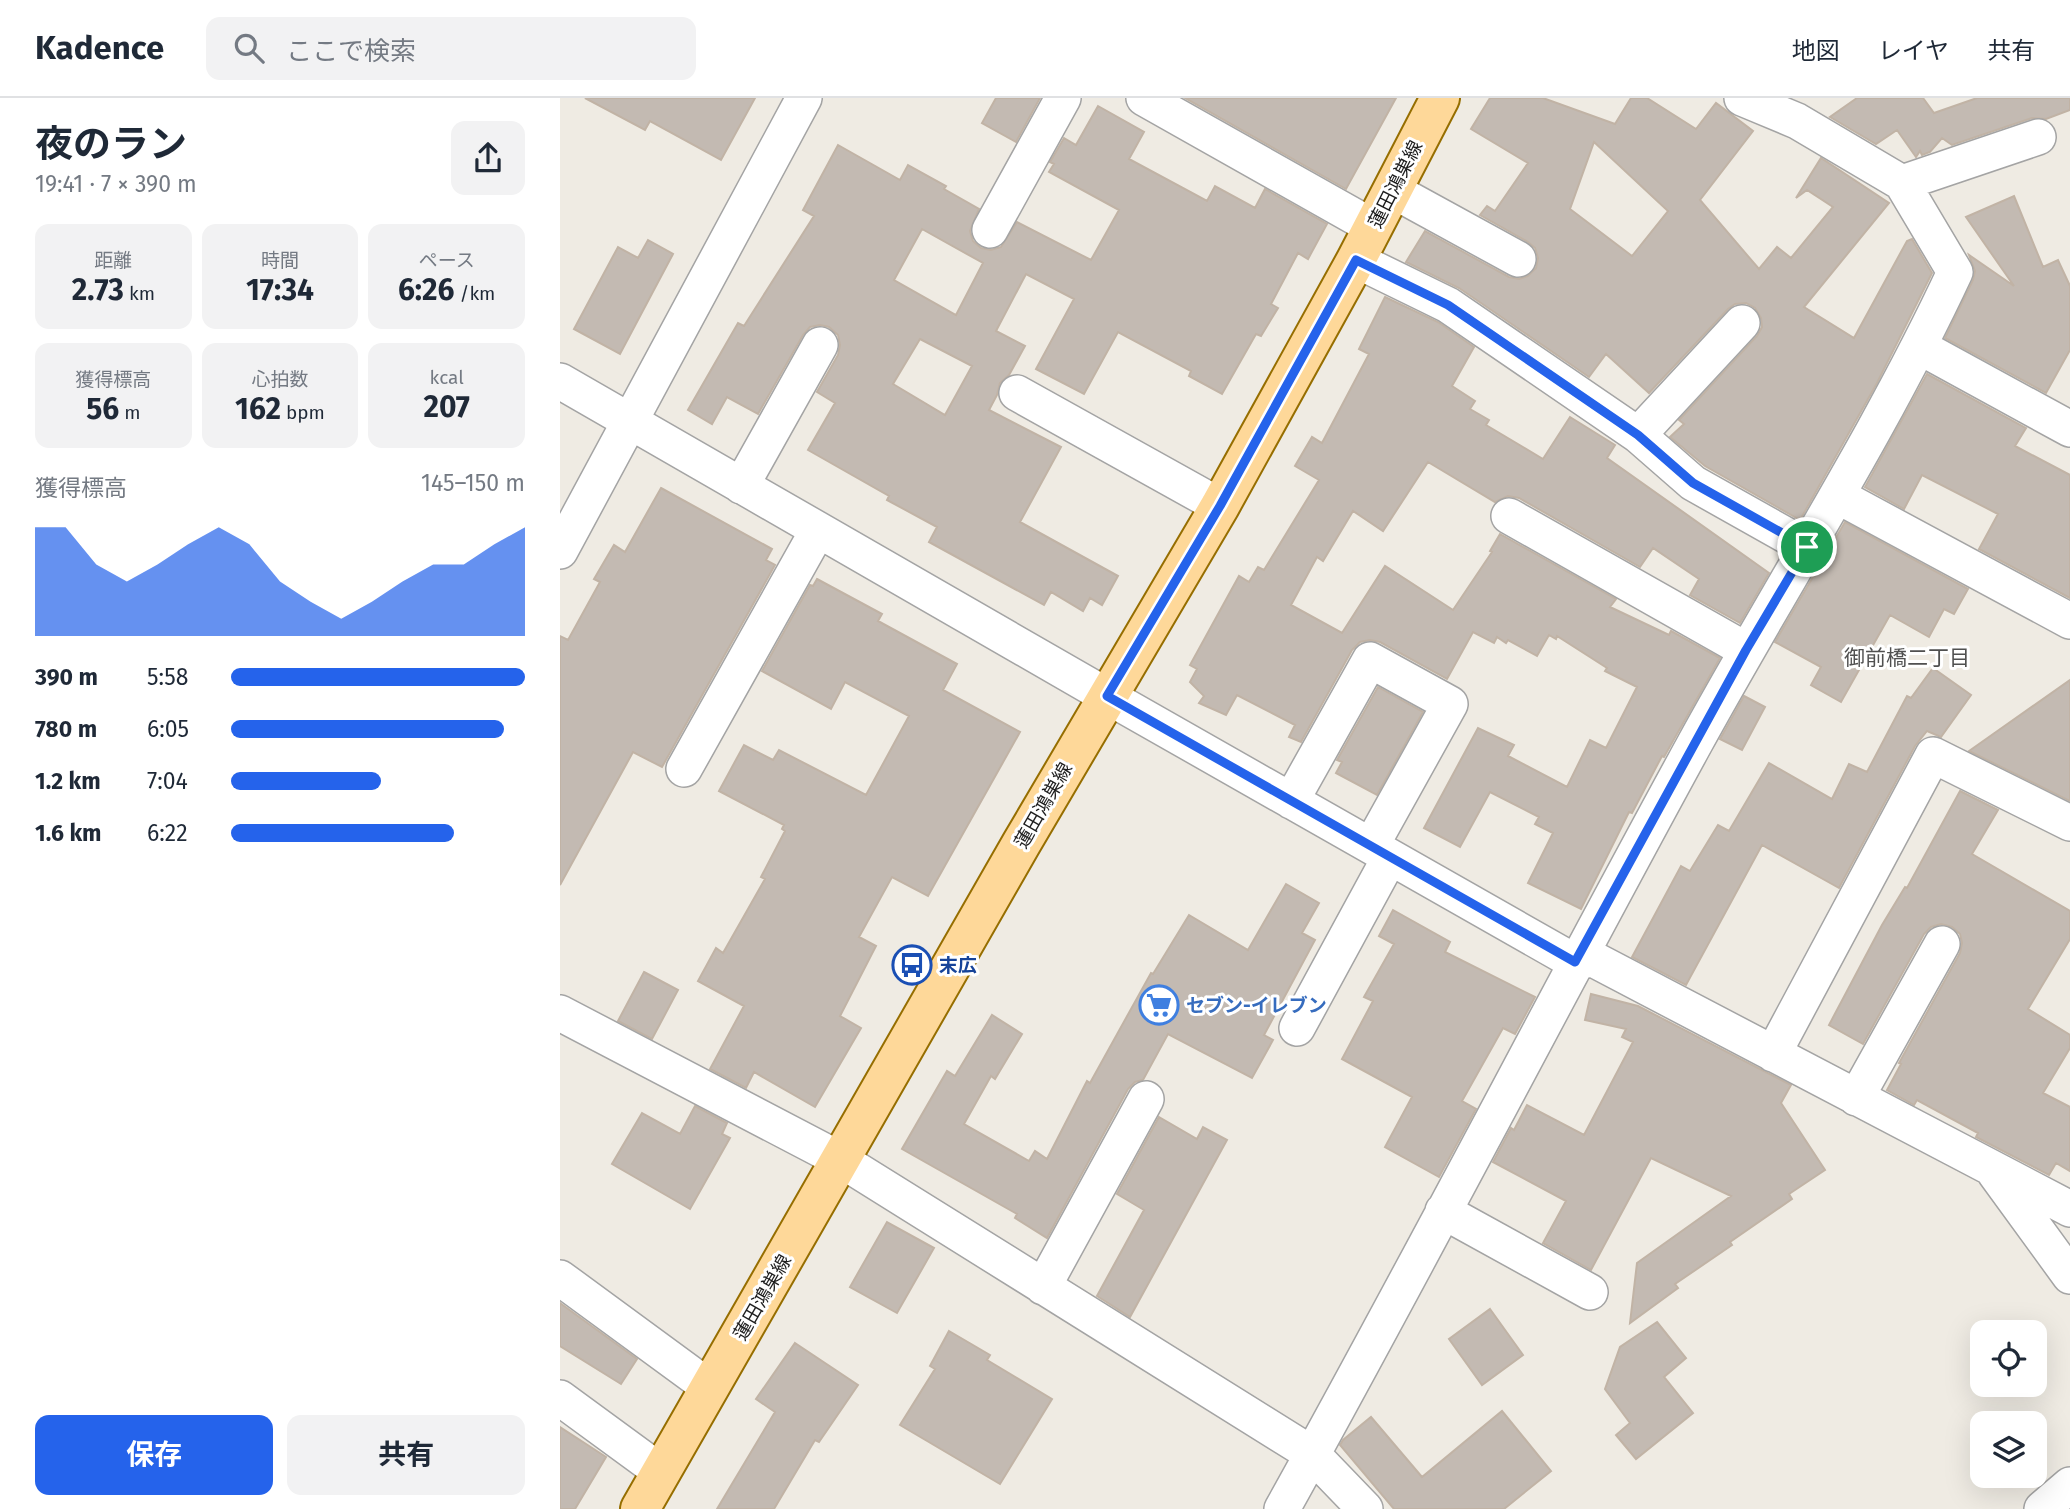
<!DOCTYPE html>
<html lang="ja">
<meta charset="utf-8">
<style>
:root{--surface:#fff;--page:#f2f2f3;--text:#1f2937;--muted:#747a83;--line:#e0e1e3;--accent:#2563eb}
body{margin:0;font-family:"Fira Sans","Noto Sans JP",sans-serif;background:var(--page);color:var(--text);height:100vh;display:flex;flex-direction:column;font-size:26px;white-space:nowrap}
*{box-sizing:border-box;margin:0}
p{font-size:23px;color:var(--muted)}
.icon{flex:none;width:38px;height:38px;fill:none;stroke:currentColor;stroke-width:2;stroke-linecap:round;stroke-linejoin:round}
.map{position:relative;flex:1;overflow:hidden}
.drawer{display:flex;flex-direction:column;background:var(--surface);width:560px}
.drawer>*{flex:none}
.tools{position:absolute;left:1410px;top:1222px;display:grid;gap:14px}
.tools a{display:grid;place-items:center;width:77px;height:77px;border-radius:14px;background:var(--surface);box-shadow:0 7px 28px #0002;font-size:35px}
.pin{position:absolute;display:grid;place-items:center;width:60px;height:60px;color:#fff;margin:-30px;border:4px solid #fff;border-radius:50%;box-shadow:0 2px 7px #0007}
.round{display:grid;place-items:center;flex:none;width:74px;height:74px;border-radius:14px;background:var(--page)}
.head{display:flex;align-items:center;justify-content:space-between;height:119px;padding:0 35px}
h1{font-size:38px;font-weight:700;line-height:52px}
.metrics{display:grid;grid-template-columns:repeat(3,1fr);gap:10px;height:119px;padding:7px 35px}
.metrics div{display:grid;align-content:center;border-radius:14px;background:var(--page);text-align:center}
.metrics b{font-size:30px;font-weight:700}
.metrics small{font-size:19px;font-weight:400}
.metrics p{font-size:19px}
.chart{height:196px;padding:14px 35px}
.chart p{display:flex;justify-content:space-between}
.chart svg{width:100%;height:126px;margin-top:7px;fill:var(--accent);opacity:.7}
.primary-button{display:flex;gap:14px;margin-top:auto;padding:14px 35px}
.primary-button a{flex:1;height:80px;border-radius:14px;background:var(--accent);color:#fff;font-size:28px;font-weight:700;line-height:80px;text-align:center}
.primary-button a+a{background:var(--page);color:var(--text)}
ul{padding:0 35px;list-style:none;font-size:23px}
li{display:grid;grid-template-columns:112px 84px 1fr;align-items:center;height:52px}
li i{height:18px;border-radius:9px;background:var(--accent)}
header{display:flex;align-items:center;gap:42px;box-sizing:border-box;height:98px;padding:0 35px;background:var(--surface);border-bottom:2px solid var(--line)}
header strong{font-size:33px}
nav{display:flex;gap:38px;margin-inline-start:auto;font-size:24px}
.search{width:490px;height:63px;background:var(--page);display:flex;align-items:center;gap:18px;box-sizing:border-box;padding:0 24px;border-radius:14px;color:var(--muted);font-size:26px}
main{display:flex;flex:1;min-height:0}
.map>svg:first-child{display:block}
.building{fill:#c3bab2;stroke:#c1b3a5;stroke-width:2;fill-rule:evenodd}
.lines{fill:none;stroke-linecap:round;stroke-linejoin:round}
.minor-casing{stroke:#a4a4a4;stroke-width:38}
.major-casing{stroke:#966e00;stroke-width:42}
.minor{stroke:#fff;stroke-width:35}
.major{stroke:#fed899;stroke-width:38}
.route-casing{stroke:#fff;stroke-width:14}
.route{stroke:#2563eb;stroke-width:9}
.labels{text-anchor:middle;stroke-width:6;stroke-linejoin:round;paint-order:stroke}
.street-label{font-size:19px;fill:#1d1d1d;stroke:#fff}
.transit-label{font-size:19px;font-weight:bold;fill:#164399;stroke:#fff;text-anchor:start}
.shop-label{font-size:19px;font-weight:bold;fill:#366cbe;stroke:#fff;text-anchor:start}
.neighbourhood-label{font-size:21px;fill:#505050;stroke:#fff}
</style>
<header>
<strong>Kadence</strong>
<div class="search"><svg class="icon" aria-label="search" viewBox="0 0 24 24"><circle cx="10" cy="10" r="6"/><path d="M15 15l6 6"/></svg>ここで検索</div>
<nav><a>地図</a><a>レイヤ</a><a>共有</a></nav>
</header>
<main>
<section class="drawer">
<div class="head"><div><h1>夜のラン</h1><p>19:41 · 7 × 390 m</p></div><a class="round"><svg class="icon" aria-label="share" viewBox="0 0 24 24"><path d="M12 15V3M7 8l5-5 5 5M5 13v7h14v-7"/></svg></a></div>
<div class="metrics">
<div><p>距離</p><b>2.73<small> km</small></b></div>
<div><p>時間</p><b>17:34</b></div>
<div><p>ペース</p><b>6:26<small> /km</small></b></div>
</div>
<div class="metrics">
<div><p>獲得標高</p><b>56<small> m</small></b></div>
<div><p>心拍数</p><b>162<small> bpm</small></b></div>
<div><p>kcal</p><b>207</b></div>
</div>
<div class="chart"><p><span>獲得標高</span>145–150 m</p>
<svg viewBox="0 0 160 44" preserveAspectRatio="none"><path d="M0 44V6L10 6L20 19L30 25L40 19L50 12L60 6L70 12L80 25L90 32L100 38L110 32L120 25L130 19L140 19L150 12L160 6V44z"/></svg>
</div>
<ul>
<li><b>390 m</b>5:58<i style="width:100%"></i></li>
<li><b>780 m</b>6:05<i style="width:93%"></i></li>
<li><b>1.2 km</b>7:04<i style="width:51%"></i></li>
<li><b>1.6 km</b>6:22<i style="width:76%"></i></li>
</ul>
<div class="primary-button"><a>保存</a><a>共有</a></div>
</section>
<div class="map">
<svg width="1510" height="1411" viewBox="0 0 1510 1411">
<rect width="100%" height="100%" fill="#efebe3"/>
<path class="building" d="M25,0H195L161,62L90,23L85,32Z
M436,0H480L456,44L422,25Z
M625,0H836L786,91Z
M930,0H983L1055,26L1071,0H1087L1136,31L1156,5L1193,33L1140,102L1199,171L1217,149L1231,160L1273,109L1247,92L1236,100L1261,60L1329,105L1244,209L1294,240L1347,143L1352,141L1372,175L1317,285L1240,422L1145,368L1110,339L1124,326L1119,322L1197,238L1202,229L1201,220L1195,210L1186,205L1175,206L1168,211L1089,295L1046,256L1029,279L899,190L846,164L865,133L949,179L959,181L968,178L976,170L978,160L975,150L968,144L920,117L927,108L935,113L968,65L911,31ZM1034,44L1108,113L1072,158L1010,111Z
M1297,0H1363L1374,15L1417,0H1510V12L1486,21L1472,20L1392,47L1382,40L1370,54L1362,57L1360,53L1356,59L1337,32L1316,46L1270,19Z
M538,8L584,34L569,61L647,103L655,88L695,110L705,91L767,126L748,161L738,155L711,206L718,210L701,238L696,236L662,296L629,278L631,273L558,234L524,296L476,271L514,201L466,176L436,233L465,248L449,277L440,285L437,297L429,312L501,349L460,424L558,478L542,507L530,500L523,513L491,494L484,507L369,444L377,429L327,402L329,398L248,352L275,305L257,294L278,257L280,247L278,237L269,229L260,227L250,229L243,237L198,316L167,299L152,326L128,312L178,225L184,228L254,118L243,112L278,47L340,82L348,67L386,88L384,91L419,111L410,133L413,143L421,150L431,152L441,149L457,124L531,162L559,112L489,74L494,66L490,64L504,40L516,47ZM362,131L423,165L396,217L334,182ZM360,241L412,268L385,317L333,286Z
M1454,98L1483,169L1498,162L1510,188V252L1486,295L1385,240L1413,182L1415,173L1409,157L1454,188L1406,119Z
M88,142L113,156L60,256L14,231L58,149L78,160Z
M825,199L878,224L914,249L892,288L915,303L910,311L929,322L926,327L983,361L1010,319L1055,347L1047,360L1209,475L1180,525L1130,497L1139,481L1093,450L1080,469L959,400L948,398L935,404L868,364L823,433L793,413L763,463L757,459L731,507L782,535L825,468L893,512L932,454L930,453L940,436L1056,501L1050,509L1109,537L1111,533L1160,560L1104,659L1102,658L1072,715L1069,714L1021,811L968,785L993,735L975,726L979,719L930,694L900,749L864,730L918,630L954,647L948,658L1007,689L1030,642L1046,650L1077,589L1045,573L1047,570L997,538L996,541L989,537L977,558L948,542L946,545L937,539L934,545L913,534L887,581L820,544L810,542L800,544L792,552L741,644L729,639L735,627L677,597L666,617L639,605L644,598L630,584L637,571L630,567L679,478L689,484L698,469L704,472L759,382L735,368L752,339L762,345L809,256L799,251Z
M1367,276L1466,330L1455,348L1510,377V500L1419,451L1438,416L1362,377L1344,411L1305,389Z
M101,390L212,451L206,462L215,467L102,669L73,654L0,787V538L8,542L40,484L34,481L54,447L65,454Z
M1285,424L1408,491L1394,516L1384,511L1369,539L1330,517L1281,604L1251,587L1261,569L1215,544Z
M257,481L322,516L318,523L397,566L383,592L460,634L368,798L332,779L299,839L316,848L280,918L301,930L255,1009L194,974L186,990L150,971L184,908L138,883L156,850L163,855L205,781L201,779L225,733L222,731L224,727L159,693L184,647L213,662L219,652L306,697L349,618L285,584L271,611L202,573L250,487L253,488Z
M1373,570L1411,597L1381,639L1367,633L1355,648L1279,790L1202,747L1126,887L1072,859L1121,768L1130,773L1158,727L1169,733L1209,665L1272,701L1289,666L1307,674L1347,598L1351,600Z
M1510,582V703L1409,653Z
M818,589L863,614L817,697L776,675L782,664L777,662Z
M1184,598L1205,609L1182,652L1160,641Z
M1400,693L1438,712L1412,756L1510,813V841L1468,911L1510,937V950L1483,995L1510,1009V1073L1496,1065L1489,1077L1416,1039L1418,1035L1357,1002L1354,1007L1327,992L1341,966L1339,965L1400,855L1402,845L1400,836L1392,829L1381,826L1371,829L1364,836L1303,946L1269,927L1322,827L1345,789L1347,790Z
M726,786L759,805L742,835L755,842L704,937L713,942L692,980L608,936L583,982L575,984L568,991L487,1140L455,1120L457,1116L342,1051L387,973L395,978L432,917L462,936L435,981L431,978L404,1026L469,1063L475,1053L487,1061L527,983L530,985L591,875L593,876L629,817L688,852Z
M833,812L890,844L885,854L975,899L955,936L943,930L902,1003L916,1011L879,1079L825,1049L852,999L782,961L813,903L804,899L834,846L819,838Z
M84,874L118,892L92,941L58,923Z
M1031,896L1078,908L1231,987L1221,1005L1265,1072L1229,1096L1232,1101L1170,1144L1172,1147L1115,1186L1118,1190L1070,1225L1077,1165L1171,1098L1091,1060L1031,1172L983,1145L1006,1103L933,1064L951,1030L954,1032L967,1007L1024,1037L1073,944L1062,939L1066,931L1025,922Z
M135,1008L167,1025L162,1036L170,1040L130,1111L52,1066L82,1015L120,1036Z
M599,1019L637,1041L643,1029L667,1042L570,1219L537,1198L584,1112L557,1096Z
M327,1124L374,1150L337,1215L290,1189Z
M0,1205L77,1261L61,1286L0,1248Z
M930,1211L963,1257L922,1287L889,1241Z
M1097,1224L1126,1260L1104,1279L1133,1315L1076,1361L1056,1337L1070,1325L1045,1291L1060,1249Z
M389,1233L430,1257L427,1262L492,1301L440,1386L340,1327L375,1271L370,1268Z
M235,1245L298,1287L259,1344L255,1342L214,1411H157L215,1314L196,1301Z
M942,1313L991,1373L944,1411H834L780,1347L783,1342L811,1319L862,1379Z
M0,1329L46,1359L15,1411H0Z"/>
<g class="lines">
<g class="minor-casing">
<path id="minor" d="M584,0L813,129
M1342,85L1478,39
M832,92L958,161
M430,132L503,0
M796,162L888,207L1078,337L1133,385L1247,449
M1360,249L1510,331
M0,283L547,598L1015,864L1033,861L1510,1111
M457,295L660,408
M1078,337L1182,225
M181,388L260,247
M1278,398L1510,523
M949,418L1186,552
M0,453L244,0
M124,671L258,432
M731,703L810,562L890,606L811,748
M0,915L281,1062L752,1356L805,1411
M737,930L830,759
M1213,956L1373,657L1510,725
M1296,1000L1382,846
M1435,1075L1510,1178
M883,1113L1030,1194
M0,1180L150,1290
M483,1189L586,1001
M0,1300L101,1374
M722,1411C863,1158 996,899 1135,645C1221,488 1319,337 1395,174L1342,85L1237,23L1182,0
M1482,1411L1510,1387"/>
</g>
<g class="major-casing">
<path id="major" d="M80,1411L461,746L660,408L796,162L880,0"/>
</g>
<use href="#minor" class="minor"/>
<use href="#major" class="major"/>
</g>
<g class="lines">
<g class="route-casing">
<path id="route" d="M796,162L888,207L1078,337L1133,385L1247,449L1186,552L1015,864L547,598L660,408Z"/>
</g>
<use href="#route" class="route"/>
</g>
<defs>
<g id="bus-ring" transform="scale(2.0125)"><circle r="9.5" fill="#fff" stroke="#1a4fb4" stroke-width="1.5"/><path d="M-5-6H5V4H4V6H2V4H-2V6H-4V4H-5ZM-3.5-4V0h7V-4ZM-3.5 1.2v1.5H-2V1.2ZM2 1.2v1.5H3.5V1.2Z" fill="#1a4fb4"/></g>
<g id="supermarket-ring" transform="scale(2.0125)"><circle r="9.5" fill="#fff" stroke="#3f7fe0" stroke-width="1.5"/><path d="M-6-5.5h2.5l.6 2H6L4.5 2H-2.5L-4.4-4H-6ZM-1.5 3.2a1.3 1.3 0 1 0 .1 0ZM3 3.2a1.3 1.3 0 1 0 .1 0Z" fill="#3f7fe0"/></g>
</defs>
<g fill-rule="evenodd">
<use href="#bus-ring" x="352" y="867"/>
<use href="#supermarket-ring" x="599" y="907"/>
</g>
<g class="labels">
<g class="street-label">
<text transform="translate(835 86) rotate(-63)" y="7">蓮田鴻巣線</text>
<text transform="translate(483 707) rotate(-60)" y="7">蓮田鴻巣線</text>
<text transform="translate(202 1199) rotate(-60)" y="7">蓮田鴻巣線</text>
</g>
<g class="transit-label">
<text x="379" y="874">末広</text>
</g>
<g class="shop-label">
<text x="626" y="914">セブン-イレブン</text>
</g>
<g class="neighbourhood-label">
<text x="1347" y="567">御前橋二丁目</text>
</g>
</g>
</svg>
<div class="tools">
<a><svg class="icon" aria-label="locate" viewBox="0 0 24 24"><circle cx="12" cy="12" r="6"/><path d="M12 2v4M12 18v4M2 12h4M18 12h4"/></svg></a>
<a><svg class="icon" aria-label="layers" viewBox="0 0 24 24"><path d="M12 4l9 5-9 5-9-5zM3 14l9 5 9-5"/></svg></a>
</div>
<div class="pin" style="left:1247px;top:449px;background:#1e9e55"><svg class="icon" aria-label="arrive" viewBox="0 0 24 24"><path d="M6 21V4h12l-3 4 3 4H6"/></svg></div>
</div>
</main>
